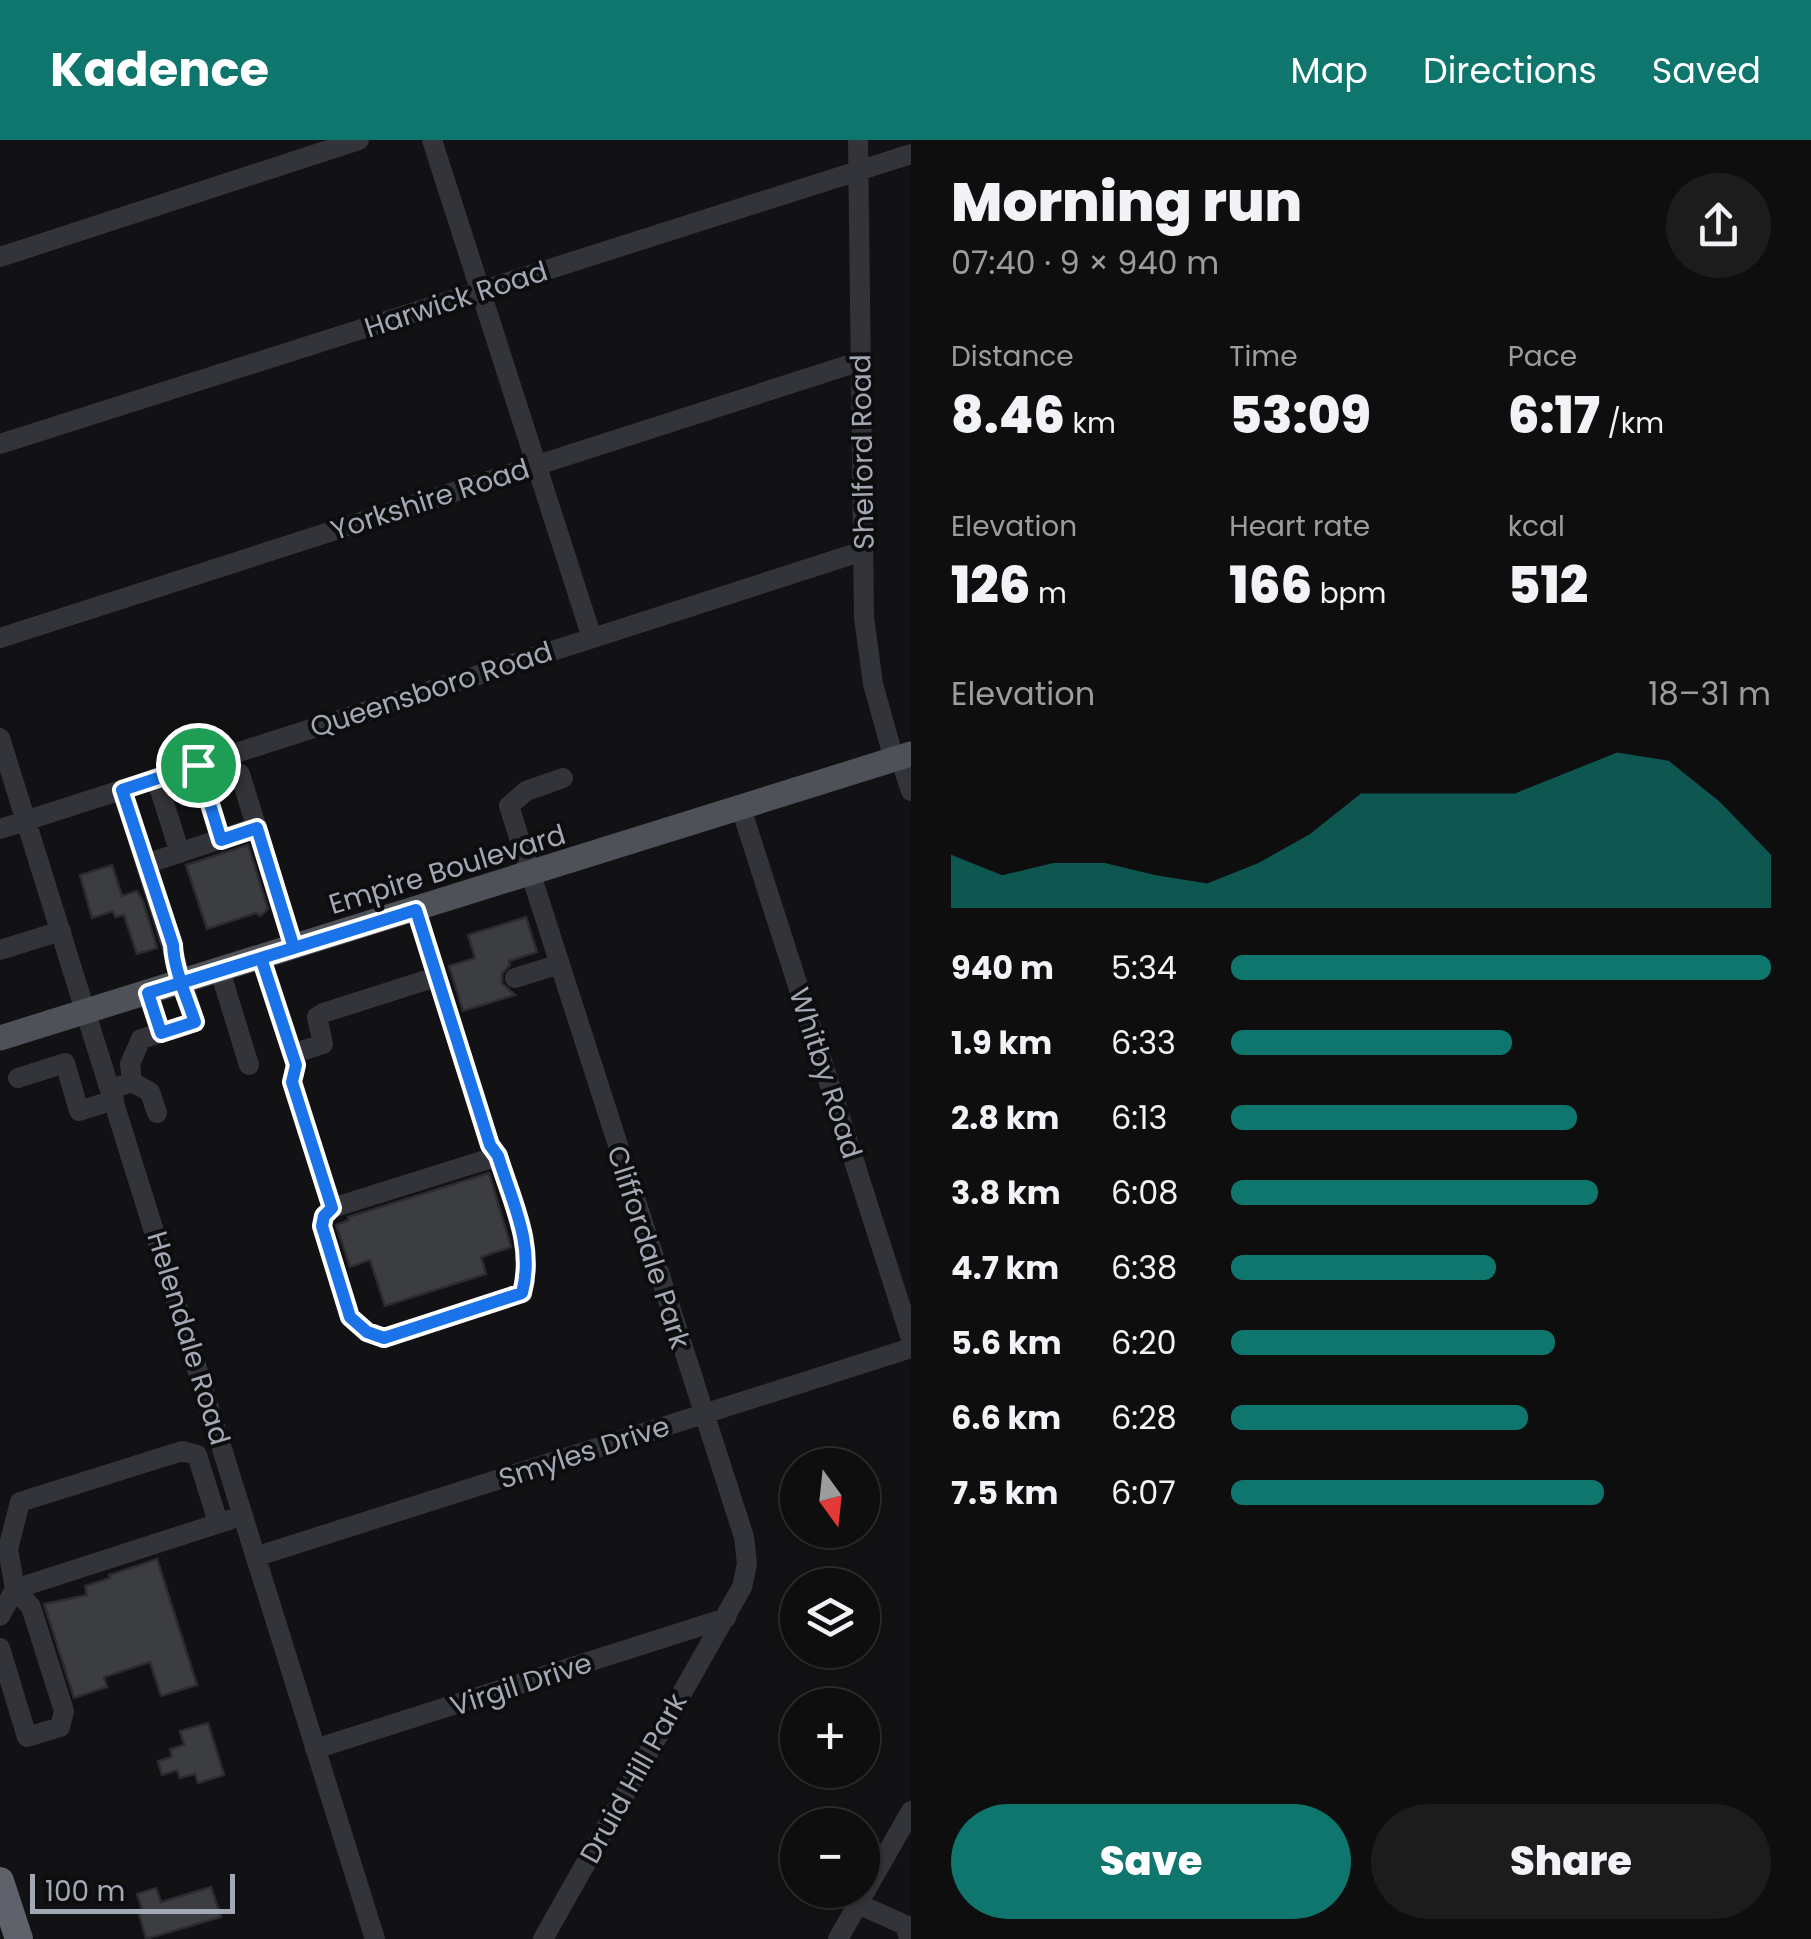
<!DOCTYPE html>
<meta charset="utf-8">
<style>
:root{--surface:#0e0e0f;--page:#1c1c1d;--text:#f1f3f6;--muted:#9b9c9e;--line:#2e2e2f;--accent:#0f766e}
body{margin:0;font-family:Poppins,sans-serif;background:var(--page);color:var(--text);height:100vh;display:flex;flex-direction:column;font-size:38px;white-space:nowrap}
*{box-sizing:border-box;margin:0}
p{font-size:32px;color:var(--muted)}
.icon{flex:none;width:55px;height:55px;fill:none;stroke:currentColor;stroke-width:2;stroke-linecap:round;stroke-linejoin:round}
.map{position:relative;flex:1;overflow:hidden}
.details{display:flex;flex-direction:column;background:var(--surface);width:900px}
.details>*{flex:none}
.needle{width:65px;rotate:165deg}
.controls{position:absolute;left:780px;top:1308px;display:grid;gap:20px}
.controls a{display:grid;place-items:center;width:100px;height:100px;border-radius:50%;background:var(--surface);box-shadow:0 2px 8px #0004,0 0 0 2px var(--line);font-size:50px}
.scale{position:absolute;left:30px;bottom:25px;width:205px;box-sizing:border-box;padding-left:10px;border:5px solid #a3a8b5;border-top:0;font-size:28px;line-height:35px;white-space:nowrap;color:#a3a8b5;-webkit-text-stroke:8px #0d0d0f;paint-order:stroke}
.pin{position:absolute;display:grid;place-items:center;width:85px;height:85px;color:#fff;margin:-42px;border:5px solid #fff;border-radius:50%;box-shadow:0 2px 10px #0007}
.round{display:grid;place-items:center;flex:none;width:105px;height:105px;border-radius:52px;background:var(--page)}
.overview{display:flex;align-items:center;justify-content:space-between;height:170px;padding:0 40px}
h1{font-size:55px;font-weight:800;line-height:75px}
.metrics{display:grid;grid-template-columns:repeat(3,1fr);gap:15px;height:170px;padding:10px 40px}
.metrics div{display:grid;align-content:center}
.metrics b{font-size:50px;font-weight:800}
.metrics small{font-size:28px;font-weight:400}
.metrics p{font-size:28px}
.chart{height:280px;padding:20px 40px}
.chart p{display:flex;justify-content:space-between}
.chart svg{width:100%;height:180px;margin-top:10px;fill:var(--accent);opacity:.7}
.button{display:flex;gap:20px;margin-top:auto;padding:20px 40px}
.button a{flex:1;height:115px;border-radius:60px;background:var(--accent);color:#fff;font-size:40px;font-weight:800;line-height:115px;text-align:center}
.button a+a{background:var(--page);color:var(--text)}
ul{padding:0 40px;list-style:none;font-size:32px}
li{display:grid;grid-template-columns:160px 120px 1fr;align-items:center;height:75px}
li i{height:25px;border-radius:12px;background:var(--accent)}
header{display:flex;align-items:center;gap:60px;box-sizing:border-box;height:140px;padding:0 50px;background:var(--accent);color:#fff}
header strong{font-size:48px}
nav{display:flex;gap:55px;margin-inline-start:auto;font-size:35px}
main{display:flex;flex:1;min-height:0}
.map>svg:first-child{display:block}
.building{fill:#3c3d41;stroke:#2c2c30;stroke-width:2.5}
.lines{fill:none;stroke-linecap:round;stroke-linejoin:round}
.minor{stroke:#333439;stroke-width:20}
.major{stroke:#4f5158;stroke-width:25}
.highway{stroke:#5f626a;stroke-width:28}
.route-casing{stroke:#fff;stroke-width:20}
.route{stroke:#1a73e8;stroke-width:12}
.labels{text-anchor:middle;stroke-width:8;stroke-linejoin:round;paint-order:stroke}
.street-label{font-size:28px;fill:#a3a8b5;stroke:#0d0d0f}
</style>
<header>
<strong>Kadence</strong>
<nav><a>Map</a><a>Directions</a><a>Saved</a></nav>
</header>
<main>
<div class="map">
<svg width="911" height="1799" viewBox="0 0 911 1799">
<rect width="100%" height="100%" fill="#121214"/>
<path class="building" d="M248,705L268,769L260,776L256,773L207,789L186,725Z
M112,725L122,756L137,751L143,761L157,808L137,814L124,775L115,777L113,771L92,778L80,735Z
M526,777L537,812L509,821L510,825L502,834V843L515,855L463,871L449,826L475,818L468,795Z
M489,1033L511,1107L481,1117L486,1134L385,1166L370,1120L350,1127L336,1085L349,1080L348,1077Z
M157,1419L197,1545L161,1556L150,1522L104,1537L107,1547L74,1558L44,1464L87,1455L85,1446L110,1438L109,1435Z
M208,1583L224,1635L198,1643L195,1634L180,1638L177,1630L162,1635L158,1621L172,1617L170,1609L184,1605L180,1591Z
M211,1747L221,1777L146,1799L138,1770L142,1769L137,1754L156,1748L161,1762Z"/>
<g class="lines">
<path class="minor" d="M432,0L592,498
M858,0L864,477L873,544L894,619
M0,117L359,0
M0,304L911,14
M0,498L861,221
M0,598L375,1799
M900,618L911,651
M198,625L221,700
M240,634L294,808
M156,638L180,713
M741,668L911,1199
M0,689L863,411
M146,724L257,687
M0,810L61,791
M261,818L296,925L292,942L332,1068L324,1076L322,1086L350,1177L367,1192L384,1198L522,1153C535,1105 513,1062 498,1016L490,1005L416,770
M220,831L249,925
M515,838L560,824
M148,853L161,893
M292,914L323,904L317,877L323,873L436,837
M18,938L65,923L79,971L114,960
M132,942L150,952L157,973
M111,949L132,942L130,924L141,899L195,882L122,649
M332,1068L498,1016
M258,1416L911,1208
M0,1476L15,1449L229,1380
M0,1508L27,1597L60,1587L64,1571L31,1467L15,1449L8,1409L20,1362L182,1311L197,1315L218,1382
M315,1609L726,1478
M858,1764L905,1785L909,1799
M543,1799L742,1447L747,1424L744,1397L509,666L526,651L563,638
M838,1799L911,1671"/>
<path class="major" d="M0,898L911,614"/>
<path class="highway" d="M0,1741L19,1799"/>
</g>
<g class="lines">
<g class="route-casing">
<path id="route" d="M198,625L122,650L173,805C174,830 187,858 195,882L161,893L148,853C238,825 327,798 416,770L490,1005L498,1016C512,1062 535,1105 522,1153L384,1198L367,1192L350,1177L322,1086L324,1076L332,1068L292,942L296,925L261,818L294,808L257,688L221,700L198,625"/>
</g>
<use href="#route" class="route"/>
</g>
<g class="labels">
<g class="street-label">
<text transform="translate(456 159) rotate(-18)" y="10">Harwick Road</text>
<text transform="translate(862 312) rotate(-91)" y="10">Shelford Road</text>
<text transform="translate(430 359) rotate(-18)" y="10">Yorkshire Road</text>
<text transform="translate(431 549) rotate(-18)" y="10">Queensboro Road</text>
<text transform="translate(447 729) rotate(-17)" y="10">Empire Boulevard</text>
<text transform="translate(826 933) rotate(72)" y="10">Whitby Road</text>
<text transform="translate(649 1107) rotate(72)" y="10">Cliffordale Park</text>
<text transform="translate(189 1198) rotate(73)" y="10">Helendale Road</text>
<text transform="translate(584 1312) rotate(-18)" y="10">Smyles Drive</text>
<text transform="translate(521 1544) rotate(-18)" y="10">Virgil Drive</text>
<text transform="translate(633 1638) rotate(-61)" y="10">Druid Hill Park</text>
</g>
</g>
</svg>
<div class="controls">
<a><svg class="needle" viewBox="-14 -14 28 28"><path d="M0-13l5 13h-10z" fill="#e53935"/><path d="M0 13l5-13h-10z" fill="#9b9c9e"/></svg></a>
<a><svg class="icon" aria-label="layers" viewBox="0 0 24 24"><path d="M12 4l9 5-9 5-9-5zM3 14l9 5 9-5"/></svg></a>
<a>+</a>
<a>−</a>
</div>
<div class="scale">100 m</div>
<div class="pin" style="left:198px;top:625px;background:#1e9e55"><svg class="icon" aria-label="arrive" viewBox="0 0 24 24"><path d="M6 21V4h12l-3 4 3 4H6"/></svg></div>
</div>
<section class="details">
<div class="overview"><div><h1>Morning run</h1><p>07:40 · 9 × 940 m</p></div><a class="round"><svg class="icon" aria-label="share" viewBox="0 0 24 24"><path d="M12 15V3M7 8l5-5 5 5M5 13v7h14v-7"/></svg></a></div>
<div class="metrics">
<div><p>Distance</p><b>8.46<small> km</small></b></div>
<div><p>Time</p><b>53:09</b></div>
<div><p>Pace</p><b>6:17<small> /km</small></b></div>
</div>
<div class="metrics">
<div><p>Elevation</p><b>126<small> m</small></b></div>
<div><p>Heart rate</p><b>166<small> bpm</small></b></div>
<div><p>kcal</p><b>512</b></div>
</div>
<div class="chart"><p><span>Elevation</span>18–31 m</p>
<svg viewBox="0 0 160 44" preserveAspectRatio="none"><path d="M0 44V31L10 36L20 33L30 33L40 36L50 38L60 33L70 26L80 16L90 16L100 16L110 16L120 11L130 6L140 8L150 18L160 31V44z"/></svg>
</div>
<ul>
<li><b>940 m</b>5:34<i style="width:100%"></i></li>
<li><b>1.9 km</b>6:33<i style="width:52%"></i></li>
<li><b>2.8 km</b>6:13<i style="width:64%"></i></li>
<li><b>3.8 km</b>6:08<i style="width:68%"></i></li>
<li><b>4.7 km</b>6:38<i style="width:49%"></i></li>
<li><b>5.6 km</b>6:20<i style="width:60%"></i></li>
<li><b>6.6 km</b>6:28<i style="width:55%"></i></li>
<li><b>7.5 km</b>6:07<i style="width:69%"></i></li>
</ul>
<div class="button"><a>Save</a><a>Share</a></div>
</section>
</main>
